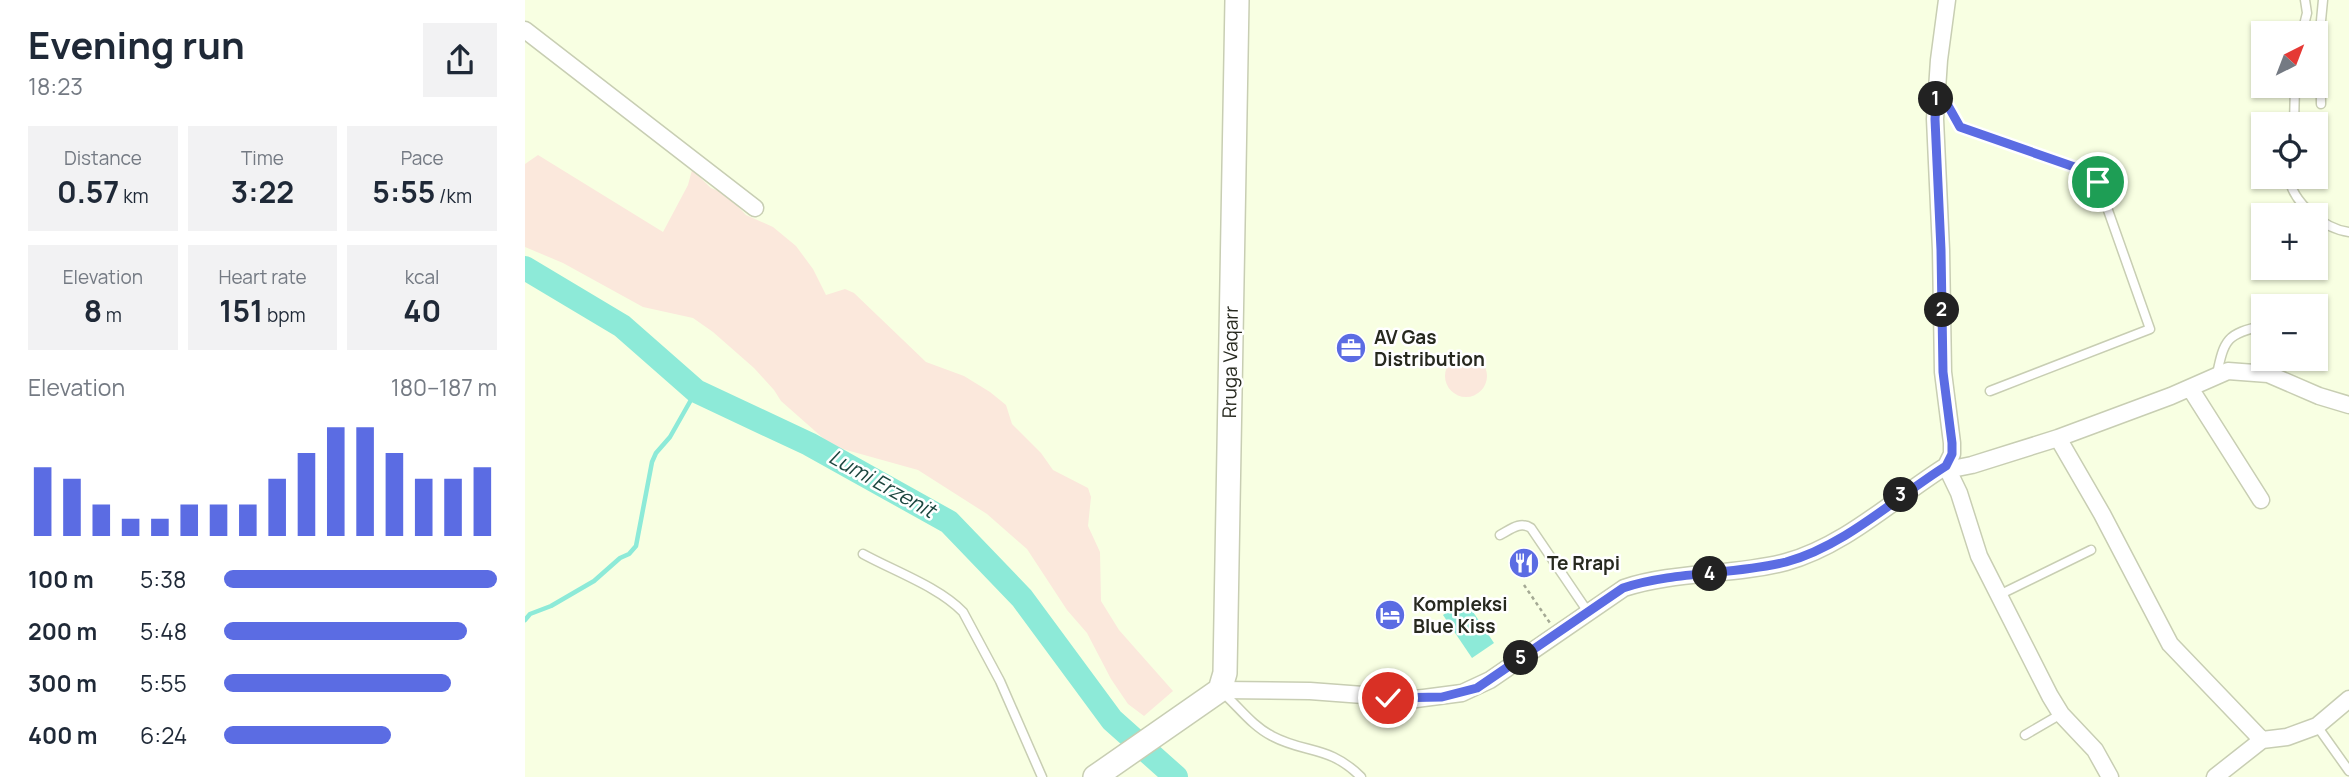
<!DOCTYPE html>
<meta charset="utf-8">
<style>
:root{--surface:#fff;--page:#f2f2f3;--text:#1f2937;--muted:#747a83;--accent:#5b6ce3}
body{margin:0;font-family:Manrope,sans-serif;background:var(--page);color:var(--text);height:100vh;display:flex;flex-direction:column;font-size:26px;white-space:nowrap}
*{box-sizing:border-box;margin:0}
p{font-size:23px;color:var(--muted)}
.icon{flex:none;width:38px;height:38px;fill:none;stroke:currentColor;stroke-width:2;stroke-linecap:round;stroke-linejoin:round}
.map{position:relative;flex:1;overflow:hidden}
.sheet{display:flex;flex-direction:column;background:var(--surface);width:525px}
.sheet>*{flex:none}
.needle{width:46px;rotate:42deg}
.controls{position:absolute;left:1726px;top:21px;display:grid;gap:14px}
.controls a{display:grid;place-items:center;width:77px;height:77px;border-radius:0px;background:var(--surface);box-shadow:0 2px 5px #0004;font-size:35px}
.pin{position:absolute;display:grid;place-items:center;width:60px;height:60px;color:#fff;margin:-30px;border:4px solid #fff;border-radius:50%;box-shadow:0 2px 7px #0007}
.km{position:absolute;width:35px;height:35px;margin:-18px;border-radius:50%;background:#222;color:#fff;font-size:19px;line-height:35px;text-align:center}
.round{display:grid;place-items:center;flex:none;width:74px;height:74px;border-radius:0px;background:var(--page)}
.overview{display:flex;align-items:center;justify-content:space-between;height:119px;padding:0 28px}
h1{font-size:38px;font-weight:700;line-height:52px}
.metrics{display:grid;grid-template-columns:repeat(3,1fr);gap:10px;height:119px;padding:7px 28px}
.metrics div{display:grid;align-content:center;border-radius:0px;background:var(--page);text-align:center}
.metrics b{font-size:30px;font-weight:700}
.metrics small{font-size:19px;font-weight:400}
.metrics p{font-size:19px}
.chart{height:196px;padding:14px 28px}
.chart p{display:flex;justify-content:space-between}
.chart svg{width:100%;height:126px;margin-top:7px;stroke:var(--accent);stroke-width:6}
ul{padding:0 28px;list-style:none;font-size:23px}
li{display:grid;grid-template-columns:112px 84px 1fr;align-items:center;height:52px}
li i{height:18px;border-radius:9px;background:var(--accent)}
main{display:flex;flex:1;min-height:0}
.map>svg:first-child{display:block}
.green{fill:#fbe8dc}
.water{fill:#8dead8}
.lines{fill:none;stroke-linecap:round;stroke-linejoin:round}
.stream{stroke:#8dead8;stroke-width:4.5}
.river{stroke:#8dead8;stroke-width:24}
.lane-casing{stroke:#c8ceb3;stroke-width:11}
.street-casing{stroke:#c8ceb3;stroke-width:19}
.secondary-casing{stroke:#c8ceb3;stroke-width:26}
.path{stroke:#a4a994;stroke-width:2.5;stroke-dasharray:3.5 3.5;stroke-linecap:butt}
.lane{stroke:#fff;stroke-width:8}
.street{stroke:#fff;stroke-width:16}
.secondary{stroke:#fff;stroke-width:23}
.route-casing{stroke:#fff;stroke-width:14}
.route{stroke:#5b6ce3;stroke-width:9}
.labels{text-anchor:middle;stroke-width:5;stroke-linejoin:round;paint-order:stroke}
.poi-label{font-size:19px;font-weight:bold;fill:#27291f;stroke:#fff;text-anchor:start}
.street-label{font-size:19px;fill:#27291f;stroke:#fff}
.water-label{font-size:21px;font-style:italic;fill:#1d4740;stroke:#fff}
</style>
<main>
<section class="sheet">
<div class="overview"><div><h1>Evening run</h1><p>18:23</p></div><a class="round"><svg class="icon" aria-label="share" viewBox="0 0 24 24"><path d="M12 15V3M7 8l5-5 5 5M5 13v7h14v-7"/></svg></a></div>
<div class="metrics">
<div><p>Distance</p><b>0.57<small> km</small></b></div>
<div><p>Time</p><b>3:22</b></div>
<div><p>Pace</p><b>5:55<small> /km</small></b></div>
</div>
<div class="metrics">
<div><p>Elevation</p><b>8<small> m</small></b></div>
<div><p>Heart rate</p><b>151<small> bpm</small></b></div>
<div><p>kcal</p><b>40</b></div>
</div>
<div class="chart"><p><span>Elevation</span>180–187 m</p>
<svg viewBox="0 0 160 44" preserveAspectRatio="none"><path d="M5 44V20M15 44V24M25 44V33M35 44V38M45 44V38M55 44V33M65 44V33M75 44V33M85 44V24M95 44V15M105 44V6M115 44V6M125 44V15M135 44V24M145 44V24M155 44V20"/></svg>
</div>
<ul>
<li><b>100 m</b>5:38<i style="width:100%"></i></li>
<li><b>200 m</b>5:48<i style="width:89%"></i></li>
<li><b>300 m</b>5:55<i style="width:83%"></i></li>
<li><b>400 m</b>6:24<i style="width:61%"></i></li>
</ul>
</section>
<div class="map">
<svg width="1824" height="777" viewBox="0 0 1824 777">
<rect width="100%" height="100%" fill="#f8ffe2"/>
<path class="green" d="M13,155L138,232L163,185L167,170L186,188L201,194L221,215L248,227L271,246L288,269L301,295L320,289L329,293L401,362L439,376L465,392L481,405L487,424L516,453L528,470L563,488L566,497L563,526L575,552L576,601L594,630L648,691L619,716L603,704L586,679L562,633L542,610L502,549L462,514L393,470L307,446L256,401L249,390L229,368L188,332L168,318L118,307L38,263L0,247V164Z
M920 376a21 21 0 1 1 42 0a21 21 0 1 1-42 0Z"/>
<path class="water" d="M940,600L969,643L947,658L918,615Z"/>
<g class="lines">
<path class="stream" d="M0,620L5,614L26,606L69,581L95,558L104,554L111,546L127,462L131,453L145,437L171,391"/>
<path class="river" d="M0,268L97,326L171,391L284,444L424,522L497,598L587,720L651,777"/>
<g class="lane-casing">
<path id="lane" d="M1777,33L1782,13L1780,0
M1415,91L1435,127L1561,171L1569,175L1573,182L1625,329L1465,391
M1796,104L1795,31L1798,0
M1769,124L1770,86
M1764,177C1767,202 1799,229 1824,232
M1692,374C1699,340 1702,333 1738,326
M975,535C986,529 995,521 1006,528L1063,612
M338,554C369,571 414,587 438,612L475,681L517,777
M1474,595L1566,550
M697,692C713,706 727,726 747,736C781,754 804,745 836,777
M1792,726L1824,771
M1500,735L1536,714"/>
</g>
<g class="street-casing">
<path id="street" d="M0,30L230,208
M1665,388L1736,500
M1533,438L1577,514L1645,644L1737,740L1762,737L1792,726L1824,699
M1421,466L1432,468L1447,465L1533,438L1646,396L1703,371L1743,374L1794,396L1824,405
M1421,466L1434,493L1454,556L1525,696L1536,714L1570,750L1585,777
M695,690L785,691L891,699L937,693L965,680L1099,588C1150,571 1208,576 1261,562C1320,546 1370,498 1421,466L1427,454V443L1418,372L1416,250L1410,119L1414,60L1422,0
M1690,777L1737,740"/>
</g>
<g class="secondary-casing">
<path id="secondary" d="M570,777L695,690L700,673L712,0"/>
</g>
<path class="path" d="M999,585L1025,623"/>
<use href="#lane" class="lane"/>
<use href="#street" class="street"/>
<use href="#secondary" class="secondary"/>
</g>
<g class="lines">
<g class="route-casing">
<path id="route" d="M863,698L917,697L952,688L1098,588C1150,571 1208,575 1261,562C1320,546 1370,498 1421,466L1427,454V443L1418,372L1416,250L1410,119L1412,86L1435,127L1561,171L1573,182"/>
</g>
<use href="#route" class="route"/>
</g>
<defs>
<g id="office-disc" transform="scale(1.575)"><circle r="9.5" fill="#5b6ce3" stroke="#fff"/><path d="M-6-3h4V-5.5h4V-3h4V5H-6ZM-1-4.5V-3h2v-1.5ZM-6 0V1H6V0Z" fill="#fff"/></g>
<g id="restaurant-disc" transform="scale(1.575)"><circle r="9.5" fill="#5b6ce3" stroke="#fff"/><path d="M-5-6h1v4h1v-4h1v4h1v-4h1v5L-1.5 .5V6h-2V.5L-5-1ZM5-6V6H3V1.5H1.5Q1.5-4 5-6Z" fill="#fff"/></g>
<g id="hotel-disc" transform="scale(1.575)"><circle r="9.5" fill="#5b6ce3" stroke="#fff"/><path d="M-6-4.5h1.5V1H6V5H4.5V3h-9V5H-6ZM-4 0a1.8 1.8 0 1 1 3.6 0ZM.5 0V-2.5h3Q6-2.5 6 0Z" fill="#fff"/></g>
</defs>
<g fill-rule="evenodd">
<use href="#office-disc" x="826" y="348"/>
<use href="#restaurant-disc" x="999" y="563"/>
<use href="#hotel-disc" x="865" y="615"/>
</g>
<g class="labels">
<g class="poi-label">
<text x="849" y="344">AV Gas<tspan x="849" dy="22">Distribution</tspan></text>
<text x="1022" y="570">Te Rrapi</text>
<text x="888" y="611">Kompleksi<tspan x="888" dy="22">Blue Kiss</tspan></text>
</g>
<g class="street-label">
<text transform="translate(705 362) rotate(-89)" y="7">Rruga Vaqarr</text>
</g>
<g class="water-label">
<text transform="translate(357 484) rotate(29)" y="7">Lumi Erzenit</text>
</g>
</g>
</svg>
<div class="controls">
<a><svg class="needle" viewBox="-14 -14 28 28"><path d="M0-13l5 13h-10z" fill="#e53935"/><path d="M0 13l5-13h-10z" fill="#747a83"/></svg></a>
<a><svg class="icon" aria-label="locate" viewBox="0 0 24 24"><circle cx="12" cy="12" r="6"/><path d="M12 2v4M12 18v4M2 12h4M18 12h4"/></svg></a>
<a>+</a>
<a>−</a>
</div>
<div class="pin" style="left:1573px;top:182px;background:#1e9e55"><svg class="icon" aria-label="arrive" viewBox="0 0 24 24"><path d="M6 21V4h12l-3 4 3 4H6"/></svg></div>
<div class="pin" style="left:863px;top:698px;background:#d93025"><svg class="icon" aria-label="check" viewBox="0 0 24 24"><path d="M5 12l5 5 9-10"/></svg></div>
<b class="km" style="left:1411px;top:99px">1</b>
<b class="km" style="left:1417px;top:310px">2</b>
<b class="km" style="left:1376px;top:495px">3</b>
<b class="km" style="left:1185px;top:574px">4</b>
<b class="km" style="left:996px;top:658px">5</b>
</div>
</main>
